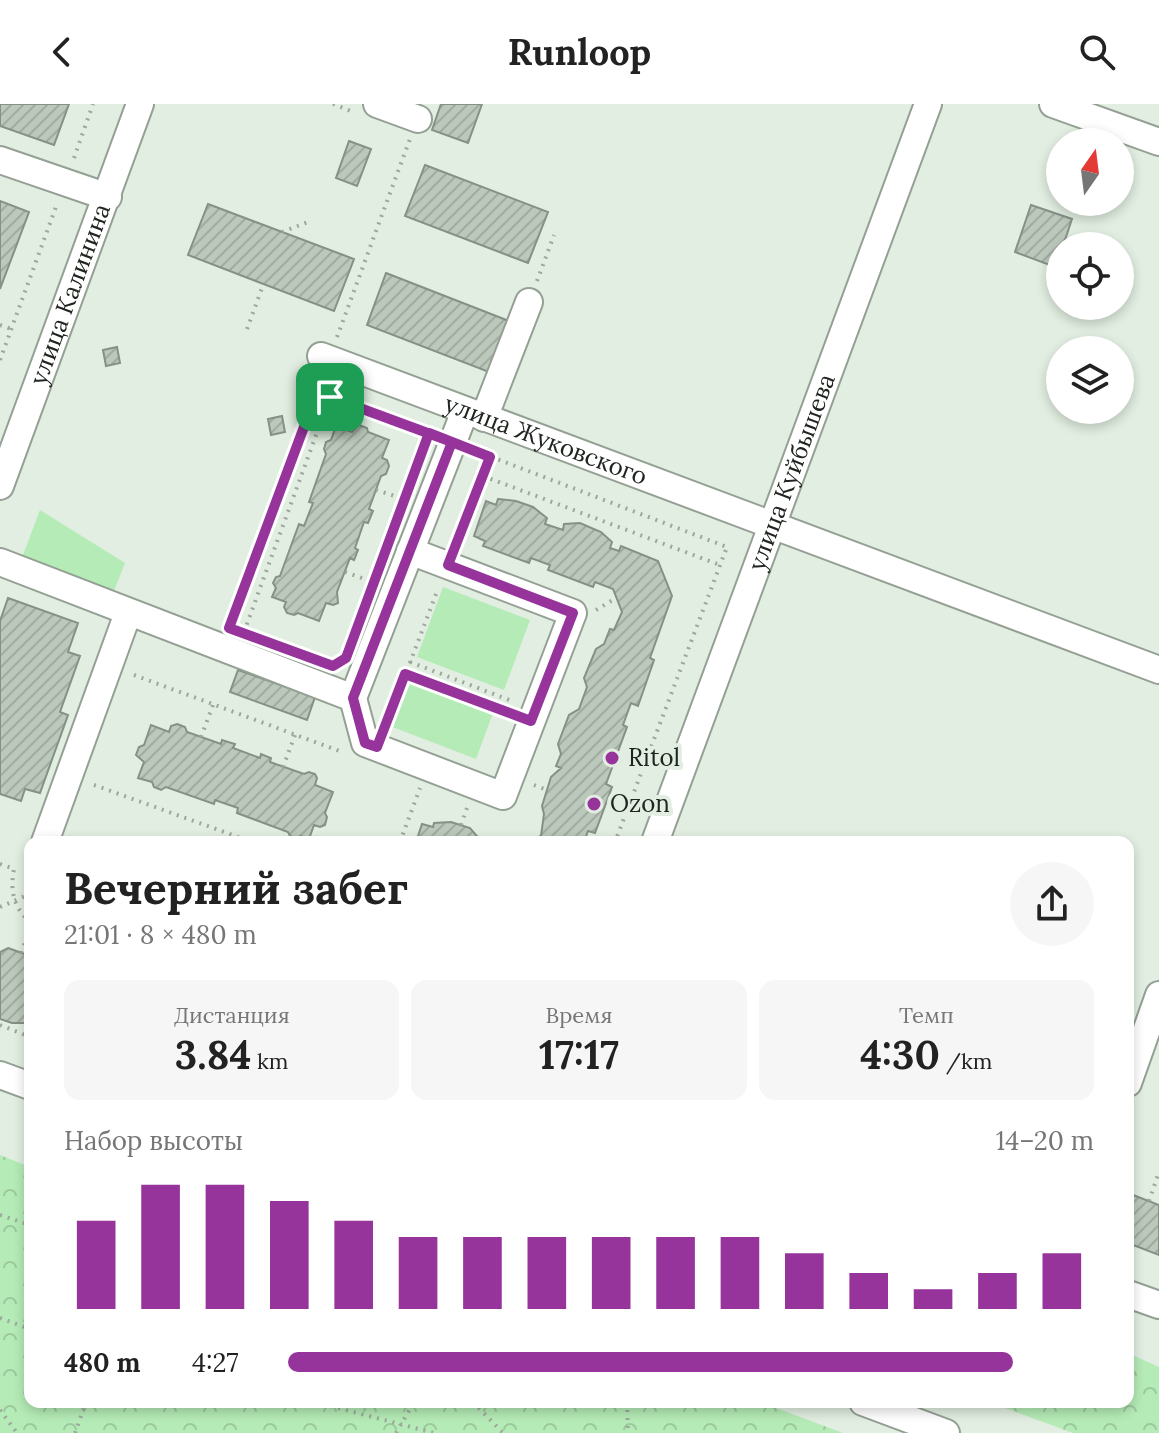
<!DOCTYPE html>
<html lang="ru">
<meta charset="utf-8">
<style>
:root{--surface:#fff;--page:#f6f6f6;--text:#222;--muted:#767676;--accent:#96349c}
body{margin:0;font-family:Lora,serif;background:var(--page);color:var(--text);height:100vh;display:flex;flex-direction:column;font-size:30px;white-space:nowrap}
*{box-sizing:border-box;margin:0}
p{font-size:26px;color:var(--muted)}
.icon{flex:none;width:44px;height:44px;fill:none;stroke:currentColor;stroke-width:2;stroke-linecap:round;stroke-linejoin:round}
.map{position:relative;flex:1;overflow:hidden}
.drawer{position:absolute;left:24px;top:732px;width:1110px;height:572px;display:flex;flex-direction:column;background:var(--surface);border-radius:16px;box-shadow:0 4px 12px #0003}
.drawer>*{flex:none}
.needle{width:52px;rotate:14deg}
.controls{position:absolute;left:1046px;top:24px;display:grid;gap:16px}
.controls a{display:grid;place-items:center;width:88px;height:88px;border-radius:50%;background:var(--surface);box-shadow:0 4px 12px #0003;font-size:40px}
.pin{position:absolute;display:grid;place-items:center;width:68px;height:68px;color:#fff;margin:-34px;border-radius:16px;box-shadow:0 4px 12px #0006}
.round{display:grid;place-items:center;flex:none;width:84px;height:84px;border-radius:42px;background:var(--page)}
.head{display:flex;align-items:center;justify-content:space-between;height:136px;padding:0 40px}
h1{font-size:44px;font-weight:700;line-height:60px}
.stats{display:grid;grid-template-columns:repeat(3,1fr);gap:12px;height:136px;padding:8px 40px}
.stats div{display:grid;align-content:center;border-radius:16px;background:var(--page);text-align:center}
.stats b{font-size:40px;font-weight:700}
.stats small{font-size:22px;font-weight:400}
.stats p{font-size:22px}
.chart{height:224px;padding:16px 40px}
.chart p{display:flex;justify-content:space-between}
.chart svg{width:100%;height:144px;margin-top:8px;stroke:var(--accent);stroke-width:6}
ul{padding:0 40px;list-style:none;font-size:26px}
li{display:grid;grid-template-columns:128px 96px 1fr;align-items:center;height:60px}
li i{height:20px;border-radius:10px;background:var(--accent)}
header{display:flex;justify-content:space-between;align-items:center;height:104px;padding:0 40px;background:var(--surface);font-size:36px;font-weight:700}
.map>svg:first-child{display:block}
.forest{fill:url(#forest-crowns)}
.park{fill:#b5ebb6}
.building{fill:url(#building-hatch);stroke:#859186;stroke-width:2}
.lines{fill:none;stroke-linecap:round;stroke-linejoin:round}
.minor-casing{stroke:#94a094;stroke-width:30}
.path{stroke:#9da79d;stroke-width:4;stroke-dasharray:2 6;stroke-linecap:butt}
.minor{stroke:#fff;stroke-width:26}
.route-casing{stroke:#fff;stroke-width:16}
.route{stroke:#96349c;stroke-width:10}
.poi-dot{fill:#96349c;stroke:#e1eee1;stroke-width:3}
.labels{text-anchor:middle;stroke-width:8;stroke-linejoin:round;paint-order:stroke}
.street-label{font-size:24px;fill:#202520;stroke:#e1eee1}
.poi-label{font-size:24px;fill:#202520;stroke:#e1eee1;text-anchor:start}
</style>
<header><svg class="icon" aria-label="back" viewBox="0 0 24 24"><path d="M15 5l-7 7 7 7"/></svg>Runloop<svg class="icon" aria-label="search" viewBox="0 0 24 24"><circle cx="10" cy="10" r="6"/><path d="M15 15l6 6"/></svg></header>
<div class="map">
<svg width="1159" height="1329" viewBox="0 0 1159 1329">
<defs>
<pattern id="forest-crowns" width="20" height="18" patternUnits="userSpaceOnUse" patternTransform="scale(2)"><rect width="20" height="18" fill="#b5ebb6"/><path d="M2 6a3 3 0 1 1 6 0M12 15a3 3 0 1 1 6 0" fill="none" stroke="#9bc99c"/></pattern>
<pattern id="building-hatch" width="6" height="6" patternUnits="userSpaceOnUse" patternTransform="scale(2)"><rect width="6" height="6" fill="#bbc8bb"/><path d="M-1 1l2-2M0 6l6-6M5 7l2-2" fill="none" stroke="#a0aca0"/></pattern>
</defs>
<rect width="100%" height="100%" fill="#e1eee1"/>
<path class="forest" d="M0,1051L30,1063V1298H760L843,1329H0Z
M1128,1249L1159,1263V1329H1073L989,1298H1128Z"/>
<path class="park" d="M40,406L125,459L112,492L20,459Z
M443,483L530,516L504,586L417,553Z
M407,577L493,609L476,655L390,622Z"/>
<path class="building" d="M0,0H69L54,41L0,22Z
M441,0H482L468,39L432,26Z
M349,37L371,45L357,82L336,74Z
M425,61L548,108L528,159L405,112Z
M0,97L29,108L0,185Z
M208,100L354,155L334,207L188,151Z
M1031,101L1072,115L1063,142H1060L1055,163L1015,148Z
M386,169L509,217L489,268L367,221Z
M117,243L120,259L106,262L103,246Z
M282,312L285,328L271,331L268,315Z
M359,321L367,324L368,328L389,336L382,354L387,356L389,362L386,370L381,372L369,405L373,407L368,419L364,418L355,444L358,446L354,456L350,454L337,488L338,499L333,501L326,499L319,517L298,509L294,511L287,509L284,503L286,498L272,493L276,484L273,479L276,473L280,472L299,420L304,422L313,399L309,398L326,350L324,345L326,338L331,336L336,322L352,328Z
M498,395L516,397L533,403L547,414L545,420L563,426L564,420L580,419L601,428L612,438L610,444L619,447L621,442L658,457L672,492L650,554L654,556L638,602L631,599L623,621L627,623L606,680L612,683L595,729L588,727L584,738H526L541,732L544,710L542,702L551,673L561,664L556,662L561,650L558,640L569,611L579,605L587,583L584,574L596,545L604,540L610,525L614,526L622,508L613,485L595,478L593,483L548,466L550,461L531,454L529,459L483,442L485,437L474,432L486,397L496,401Z
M8,494L78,519L68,548L80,552L60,608L68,611L40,689L25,685L21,697L0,690V517Z
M238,566L315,593L307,616L230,588Z
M177,620L185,623L187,628L221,640L222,636L235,640L233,644L260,654L261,650L271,654L270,658L304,670L309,668L315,670L317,674L315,681L333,688L325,709L327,713L325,721L320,723L314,721L309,735L301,732L296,734L290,732L288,728L237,709L238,704L215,696L214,700L166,683L161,686L154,683L152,678L138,674L144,658L136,651L139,643L144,641L151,621L169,628L171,622Z
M451,718L470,724L482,738H416L422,720L433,723L434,719Z
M8,844L30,852V919H12L0,915V848Z
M1128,1089L1159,1101V1151L1128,1139Z"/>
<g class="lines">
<g class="minor-casing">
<g id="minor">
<path d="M377,0L418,15"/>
<path d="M1053,0L1159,38"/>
<path d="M0,56L108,93"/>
<path id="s1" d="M321,252L1159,566"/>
<path d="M484,314L529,198"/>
<path id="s2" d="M0,382L140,0"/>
<path d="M0,458L353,594L465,307"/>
<path d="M353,594L365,639L503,692L573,509L410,447"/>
<path d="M45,738L128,509"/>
<path id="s3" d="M655,738L928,0"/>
<path d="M0,971L30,982"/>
<path d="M1128,979L1159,891"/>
<path d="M1128,1190L1159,1201"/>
<path d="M863,1298L946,1329"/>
</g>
</g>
<path class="path" d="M333,0L353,8
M74,54L93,0
M282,128L308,118
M537,177L554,131
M0,221L11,225
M247,225L262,184
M337,233L410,35
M0,256L57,100
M476,347L727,443L615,738
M483,372L720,461
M376,386L404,395
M456,440L490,353
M345,468L373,478
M596,506L616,494
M231,520L317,288L428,330
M244,528L330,293
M410,558L512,597
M405,570L508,609
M134,571L342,648
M387,619L438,485
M201,633L213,601
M283,663L295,631
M94,681L252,738
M534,681L547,686
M461,721L467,704
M400,738L420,684
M0,760L14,765C10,786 13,803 30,818
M0,803L30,790
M21,849L30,826
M0,921L30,933
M1149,1097L1159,1068
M0,1111L30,1121
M0,1214L30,1225
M315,1298L434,1329
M473,1298L503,1329
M627,1298L628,1329
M0,1306L17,1329
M75,1329L86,1298
M396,1329L414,1298"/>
<use href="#minor" class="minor"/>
</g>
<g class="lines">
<g class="route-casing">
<path id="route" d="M330,293L452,338L353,594L365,639L377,643L405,570L531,617L573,509L448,461L490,353L429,329L346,554L333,562L229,524L317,288L330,293"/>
</g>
<use href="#route" class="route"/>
</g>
<g class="poi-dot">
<circle cx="612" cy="654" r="8"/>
<circle cx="594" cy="700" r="8"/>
</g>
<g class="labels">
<g class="street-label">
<text dy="8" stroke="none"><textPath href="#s2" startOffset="204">улица Калинина</textPath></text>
<text dy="8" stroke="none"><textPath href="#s1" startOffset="240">улица Жуковского</textPath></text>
<text dy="8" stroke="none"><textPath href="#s3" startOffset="394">улица Куйбышева</textPath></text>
</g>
<g class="poi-label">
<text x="628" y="662">Ritol</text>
<text x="610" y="708">Ozon</text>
</g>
</g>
</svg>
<div class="controls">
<a><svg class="needle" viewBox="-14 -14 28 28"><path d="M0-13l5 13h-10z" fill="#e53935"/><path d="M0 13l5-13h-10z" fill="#767676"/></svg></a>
<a><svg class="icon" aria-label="locate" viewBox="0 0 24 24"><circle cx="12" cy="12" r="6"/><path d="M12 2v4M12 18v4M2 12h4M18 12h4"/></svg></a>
<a><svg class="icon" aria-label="layers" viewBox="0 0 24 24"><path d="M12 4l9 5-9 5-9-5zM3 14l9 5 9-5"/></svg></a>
</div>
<div class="pin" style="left:330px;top:293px;background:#1e9e55"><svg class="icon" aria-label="arrive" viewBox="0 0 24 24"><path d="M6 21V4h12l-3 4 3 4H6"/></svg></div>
<section class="drawer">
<div class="head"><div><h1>Вечерний забег</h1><p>21:01 · 8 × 480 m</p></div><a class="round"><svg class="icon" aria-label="share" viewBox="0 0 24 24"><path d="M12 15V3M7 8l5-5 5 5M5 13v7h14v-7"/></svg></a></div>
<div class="stats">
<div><p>Дистанция</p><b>3.84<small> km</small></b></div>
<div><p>Время</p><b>17:17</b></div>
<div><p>Темп</p><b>4:30<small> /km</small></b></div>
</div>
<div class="chart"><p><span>Набор высоты</span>14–20 m</p>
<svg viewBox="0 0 160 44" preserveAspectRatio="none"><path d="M5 44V17M15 44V6M25 44V6M35 44V11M45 44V17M55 44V22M65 44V22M75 44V22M85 44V22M95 44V22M105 44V22M115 44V27M125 44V33M135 44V38M145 44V33M155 44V27"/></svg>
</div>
<ul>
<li><b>480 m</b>4:27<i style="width:90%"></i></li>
</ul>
</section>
</div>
